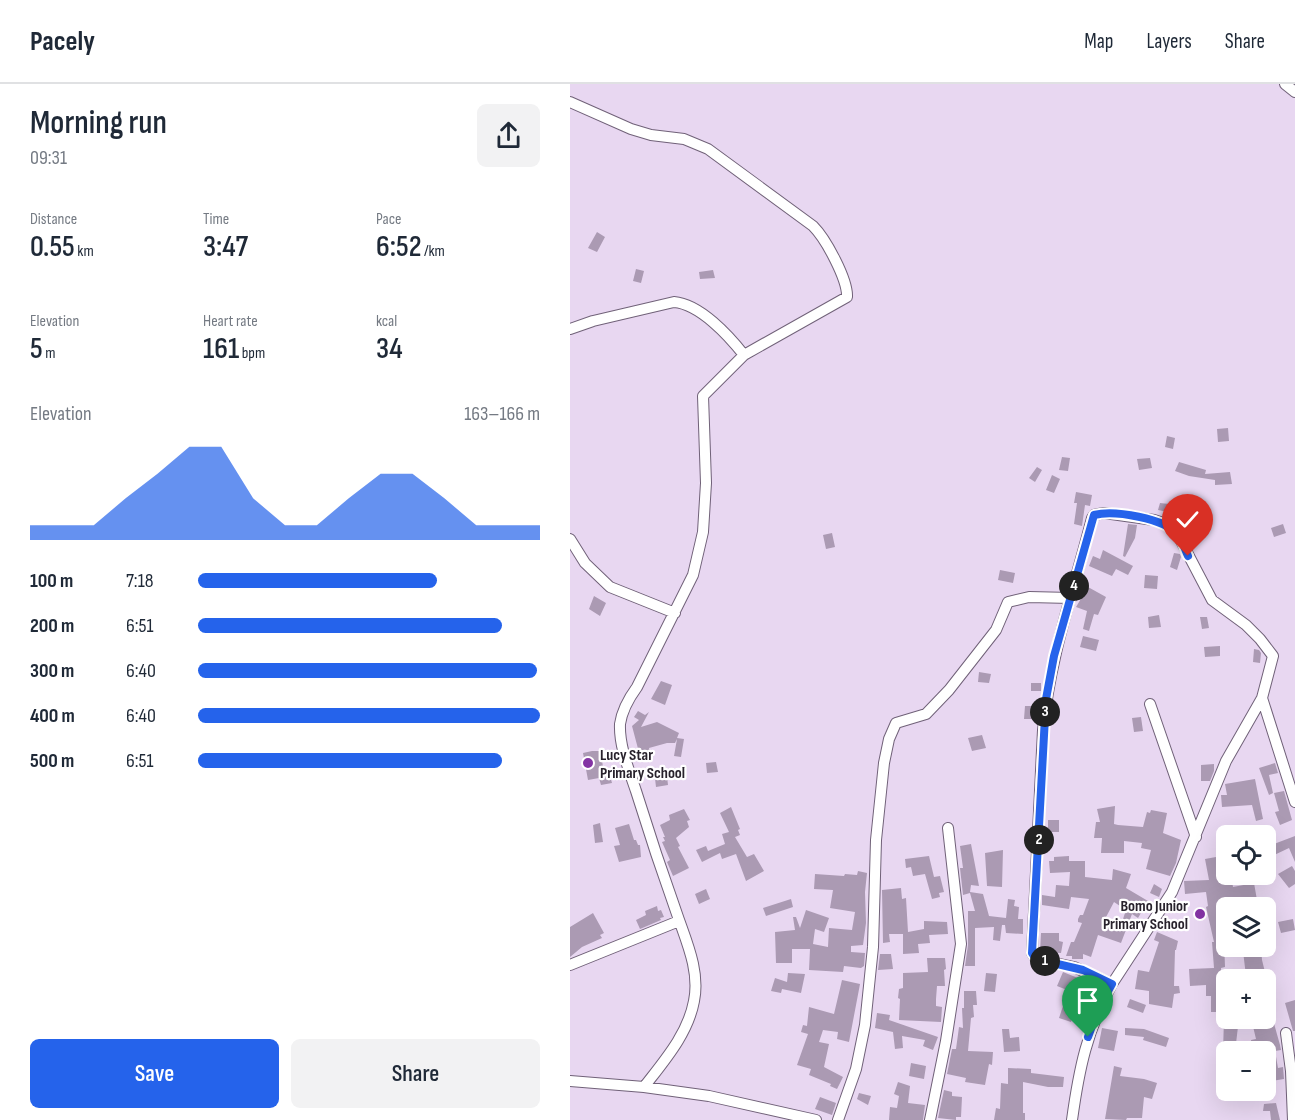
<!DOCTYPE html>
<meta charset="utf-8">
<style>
:root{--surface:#fff;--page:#f2f2f3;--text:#1f2937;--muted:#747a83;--line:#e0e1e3;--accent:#2563eb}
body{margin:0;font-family:"Sofia Sans Condensed",sans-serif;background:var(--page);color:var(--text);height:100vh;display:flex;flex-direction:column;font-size:22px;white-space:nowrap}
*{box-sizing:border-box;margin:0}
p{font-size:20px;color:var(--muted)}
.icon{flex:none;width:33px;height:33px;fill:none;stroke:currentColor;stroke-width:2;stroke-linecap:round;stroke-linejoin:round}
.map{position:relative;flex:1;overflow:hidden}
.drawer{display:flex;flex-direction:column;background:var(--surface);width:570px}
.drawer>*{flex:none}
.tools{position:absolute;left:646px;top:741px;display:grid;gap:12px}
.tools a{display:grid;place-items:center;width:60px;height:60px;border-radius:9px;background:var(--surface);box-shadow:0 6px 24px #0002;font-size:30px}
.pin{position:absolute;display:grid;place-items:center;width:51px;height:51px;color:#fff;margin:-62px -26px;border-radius:50% 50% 50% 0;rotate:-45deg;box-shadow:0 0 6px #0007}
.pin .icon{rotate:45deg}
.km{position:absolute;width:30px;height:30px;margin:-15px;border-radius:50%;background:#222;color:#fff;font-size:16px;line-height:30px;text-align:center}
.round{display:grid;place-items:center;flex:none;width:63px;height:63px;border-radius:9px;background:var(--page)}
.summary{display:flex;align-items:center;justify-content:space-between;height:102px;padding:0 30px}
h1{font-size:33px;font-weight:600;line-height:45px}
.figures{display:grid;grid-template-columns:repeat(3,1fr);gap:9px;height:102px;padding:6px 30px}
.figures div{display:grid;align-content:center}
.figures b{font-size:30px;font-weight:600}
.figures small{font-size:16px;font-weight:400}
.figures p{font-size:16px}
.chart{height:168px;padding:12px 30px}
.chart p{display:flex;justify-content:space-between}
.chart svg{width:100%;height:108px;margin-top:6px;fill:var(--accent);opacity:.7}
.cta{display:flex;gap:12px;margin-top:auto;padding:12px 30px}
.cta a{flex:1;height:69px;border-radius:9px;background:var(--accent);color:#fff;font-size:24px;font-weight:600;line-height:69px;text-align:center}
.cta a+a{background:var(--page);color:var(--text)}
ul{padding:0 30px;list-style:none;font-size:20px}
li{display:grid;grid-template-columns:96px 72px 1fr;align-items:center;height:45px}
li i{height:15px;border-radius:8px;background:var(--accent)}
header{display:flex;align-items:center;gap:36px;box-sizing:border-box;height:84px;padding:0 30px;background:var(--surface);border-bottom:2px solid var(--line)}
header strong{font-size:28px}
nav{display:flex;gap:33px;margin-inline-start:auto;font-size:21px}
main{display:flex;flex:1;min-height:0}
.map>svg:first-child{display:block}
.building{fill:#ab9ab3;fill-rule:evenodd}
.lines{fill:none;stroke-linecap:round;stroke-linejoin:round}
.minor-casing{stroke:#706178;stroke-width:12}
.minor{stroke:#fff;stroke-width:10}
.route-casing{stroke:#fff;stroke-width:12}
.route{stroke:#2563eb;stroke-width:8}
.poi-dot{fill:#8333a3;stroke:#fff;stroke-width:2}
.labels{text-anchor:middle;stroke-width:4.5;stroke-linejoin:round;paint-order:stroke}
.poi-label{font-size:16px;font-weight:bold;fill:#28222c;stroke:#fff;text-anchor:start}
</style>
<header>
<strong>Pacely</strong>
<nav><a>Map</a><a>Layers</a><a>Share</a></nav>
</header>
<main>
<section class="drawer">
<div class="summary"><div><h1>Morning run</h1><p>09:31</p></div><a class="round"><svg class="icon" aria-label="share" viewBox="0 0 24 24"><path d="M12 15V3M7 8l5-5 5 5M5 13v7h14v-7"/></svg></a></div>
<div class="figures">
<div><p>Distance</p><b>0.55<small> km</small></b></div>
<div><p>Time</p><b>3:47</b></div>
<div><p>Pace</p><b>6:52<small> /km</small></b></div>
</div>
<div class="figures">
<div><p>Elevation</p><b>5<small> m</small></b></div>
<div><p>Heart rate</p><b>161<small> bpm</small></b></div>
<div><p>kcal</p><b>34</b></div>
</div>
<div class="chart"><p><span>Elevation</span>163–166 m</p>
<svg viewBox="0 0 160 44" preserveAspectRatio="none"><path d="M0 44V38L10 38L20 38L30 27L40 17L50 6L60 6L70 27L80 38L90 38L100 27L110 17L120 17L130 27L140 38L150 38L160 38V44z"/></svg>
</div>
<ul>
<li><b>100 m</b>7:18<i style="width:70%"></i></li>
<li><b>200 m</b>6:51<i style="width:89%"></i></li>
<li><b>300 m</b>6:40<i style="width:99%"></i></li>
<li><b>400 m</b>6:40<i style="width:100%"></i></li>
<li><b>500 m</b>6:51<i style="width:89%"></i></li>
</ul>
<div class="cta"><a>Save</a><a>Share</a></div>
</section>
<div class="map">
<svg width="725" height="1036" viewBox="0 0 725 1036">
<rect width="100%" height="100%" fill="#e8d7f1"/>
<path class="building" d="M27,148L35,153L27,168L18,164Z
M66,185L74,187L71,199L63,197Z
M143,186L145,194L130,195L129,188Z
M658,344L659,357L648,358L647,345Z
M597,352L605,354L603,365L595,363Z
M492,373L500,374L498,387L489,386Z
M580,374L582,384L569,386L567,375Z
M609,378L636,386L635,390L660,388L662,400L645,401V396L619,392L605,387Z
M467,383L472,386L465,398L459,394Z
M482,391L490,395L484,409L476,406Z
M506,408L522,411L520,422L515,421L512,442L504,440L507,419H504Z
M590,419L599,420L598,428L588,426Z
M610,428H617L616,442L609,441Z
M558,440L567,441L565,454L555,473L553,472Z
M713,440L716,449L704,453L701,444Z
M262,449L265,463L256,465L253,451Z
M533,466L563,482L558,491L546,485L542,492L519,482L523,472L530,475Z
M604,469L610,470L611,473L607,486L600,483Z
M430,486L445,489L443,499L428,496Z
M575,491L588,492L587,505L574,504Z
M518,503L536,513L528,531L524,530L519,547L513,545L517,527L506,523Z
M24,512L36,519L30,532L19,525Z
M589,531L591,543L579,544L578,533Z
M630,533H637L639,544L632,545Z
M513,552L529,556L526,567L510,563Z
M650,562V572L635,573L634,563Z
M684,565L689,566L691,569L690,579L683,578Z
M409,588L421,590L419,599L408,598Z
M91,597L102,601L95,621L81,615Z
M461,599H471V607H461Z
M455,622H468L467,635H454Z
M68,627L75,631L79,628L71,643L87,638L109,649L107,654L114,655L111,673L104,672L107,655L105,659H97L79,664L81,674L71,676L62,642L69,636L64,633Z
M571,633L573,647L564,648L562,634Z
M412,651L416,664L402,667L398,654Z
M22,667H31L33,684L38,685L42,699L31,701L29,694L18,696L13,669Z
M146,678L148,688L137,689L136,679Z
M705,679L708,689L699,691L703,709L699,711L689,684Z
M644,680V687L640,697H631V681Z
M96,684L98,701L86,703L84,686Z
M685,695L693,735L686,737L682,721L652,723L651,711H657L655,700Z
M714,707L722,736L710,741L705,728L709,727L704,709Z
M545,722L544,740L548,741L573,743L577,728L580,729L581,726L597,729L593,749L611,756L606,779L600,792L576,785L581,766L571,764L572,759L554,757V769H531L532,754H524L526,738H530L527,725Z
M161,723L170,745L168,746L170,751L165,753L177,773L184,770L194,787L176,797L166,770L152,775L150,769L132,778L126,766L136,762L138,767L155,760L152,750L159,748L150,729Z
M114,725L120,736L117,737L119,743L106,754L110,762L108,763L119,784L103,792L97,778L100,776L92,758L95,757L93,753H95L90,741L100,736L99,731Z
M478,736H489V748H478Z
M30,739L33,758L25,759L23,741Z
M59,740L64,756H66L68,761H70L71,773L49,778L44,762L50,761L45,744Z
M681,743L683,752H657L656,749Z
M725,752V778L719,764L698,774L696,763Z
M401,760L409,802L401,801L400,808L413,810L419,832L436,834L438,815L445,816L444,822L449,823L448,835H453V850L436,849L435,841H432L430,857L423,856L424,843L405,844V882H395L398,861V827H405L400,809L393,811L390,784H393L390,762Z
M433,766L432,803L417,802L415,769Z
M657,771V793L661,792L663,803L684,799L687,816L646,824L654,855L655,883L651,884L652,920H657V928H641V912H636V901L620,902L619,885L644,884L642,858H644L636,823L638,822L636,808L615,810L614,797L639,796L635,775Z
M359,772L364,793L370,792L374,808L369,809L370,813L362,815L355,790L343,792L341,783L336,784L335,775Z
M499,772V777H515V793L542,796L543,785L561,790L556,804L578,817L568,834L562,830L551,859L528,851L521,873L513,870V875H502V872H496L501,858H504L512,839L508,838V835L510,831H513L519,815L501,813L499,825L472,821V811L485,813L486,801L499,802L500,788L480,789L479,777H484V773ZM544,818L556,826L551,841L535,835Z
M722,782L725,787V800L719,804L708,790Z
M288,787L297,789L295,808L296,839L293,861L281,862V868L295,869L294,882L291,884L274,882L273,888L239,886L240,865H222V879H206L205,848L225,846L223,833H226L230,844L236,826L259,834L254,848L245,845L243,860L258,863L259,844L282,846L285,828L260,824L263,806L244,805L245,790L274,792L275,790L287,791Z
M584,800L592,805L589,813L580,809Z
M331,804L332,815L336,814L338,848L354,845V837L377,838L378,850L359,851L360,859L348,860L349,869L333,870V850H319L320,858L313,859L312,806Z
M136,805L140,815L129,820L125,810Z
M221,815L223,823L196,832L193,824Z
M87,822L88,827L91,826L94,833L90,834L91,836L70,845L66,836L76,831L75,827Z
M23,829L34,849L30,851L32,854L12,863L0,873V843Z
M723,835L725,846L711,849L708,838Z
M587,848L608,857L606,866H605L604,902H609L610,909L604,910L602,924L579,920V907L565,905L568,886L579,888L589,858L584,856Z
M471,849H489V857L493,858L491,869L470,868Z
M691,862L692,876L697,896H687L686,891L676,892L673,867H682L681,864Z
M310,870H321L323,885L308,886Z
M357,874H375L376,885L374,886L375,902H367L366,915V922L372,923L371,938L329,936L330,915L328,914L329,905L333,904V889L358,888Z
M493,888L513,896L507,910L487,902Z
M218,889L235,890L231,909L212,905L211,909L201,907L205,894L217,898Z
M416,889L427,890L425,908L414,907Z
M272,896L290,900L279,958L267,955L268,948L253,946L249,958L259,960L254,983L273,993L267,1005L260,1002L261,1000L239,991L241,985L227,981L238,950L231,948L233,941L237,942L239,923L264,930Z
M394,907H406L407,921H403L404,933L401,934L398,967L423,968L422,981L419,980L415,1001L395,998L396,994L377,990L382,965H386L389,943L393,944L392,924H394Z
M560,915L576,921L573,929L557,923Z
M725,916V947H723L715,919Z
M696,918H698L710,961L711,966L705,967L708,984L713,983L714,995L696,998V986L700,985L698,969L690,968L689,961L682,963L681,956L686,955L681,934H696Z
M493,922L505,926L501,938L489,934Z
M307,929L320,931L319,936L368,953L363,966L353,962L355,956L332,952L333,964L325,965L323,948L305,944Z
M654,934H669L665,968H653Z
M532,944L548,947L544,967L528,964Z
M555,944L574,945L599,954L596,963L573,956L574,953L555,951Z
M432,945H439L440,954L449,953L450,967L434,968Z
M341,979L356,982L354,995L339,992Z
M544,982L552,984L550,992L574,995L587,999L582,1015L574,1013L572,1034H557L556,1036L535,1035Z
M438,984L461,985V989L494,993L493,1003H478L453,998V1029H455V1036H424L426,1024L430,1025L431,999L438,1000Z
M328,998L340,1002L338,1019L355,1021L353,1036H319L320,1023L327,1024L329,1012L324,1010Z
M374,1006L382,1008V1012L392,1013L391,1033H386V1036L368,1034Z
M289,1009L301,1012L298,1021L287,1015Z
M250,1013L266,1019L262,1031L245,1025Z
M706,1019L710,1036H701L700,1027H693L694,1020Z"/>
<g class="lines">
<g class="minor-casing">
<path id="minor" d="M715,0L725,8
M0,18L61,45L81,51L114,55L138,65L243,142C256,155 278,196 277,213L174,271
M0,245L23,237L104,218C130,220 159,252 174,271L133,312L136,399L133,448L123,491L67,603C59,614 52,626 50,640C49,662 59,686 66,707C79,749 93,791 108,833C117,859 130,888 124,917C118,950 94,977 74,1003
M0,455L15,479L40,503L105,529
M692,614L725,718
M580,620L626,753
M0,881L109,837
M716,949L721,987L723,1036
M0,997L74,1003L139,1012L246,1036
M268,1036L286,985L295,941L303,863L306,756L314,679L319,655L326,639L356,630L379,606L426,546L438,518L459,513L501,514
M360,1036L376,957L391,860L378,744
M502,1036C509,985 517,946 542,900L504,883L466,875L462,869L473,646C480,572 504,505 522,434L524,431L534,429L584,436L596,440L608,451L642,516L676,541L690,555L703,572L692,614L656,677L602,808L542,900"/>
</g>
<use href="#minor" class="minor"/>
</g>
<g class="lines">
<g class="route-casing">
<path id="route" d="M518,953L529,923L542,900L513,886L466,875L462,869L476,615L484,572L524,431C544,426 595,434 608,451C613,457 615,466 618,472"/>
</g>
<use href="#route" class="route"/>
</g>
<g class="poi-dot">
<circle cx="18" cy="679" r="6"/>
<circle cx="630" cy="830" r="6"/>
</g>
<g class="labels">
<g class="poi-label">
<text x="30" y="676">Lucy Star<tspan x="30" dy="18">Primary School</tspan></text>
<text x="618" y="827" text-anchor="end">Bomo Junior<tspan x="618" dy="18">Primary School</tspan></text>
</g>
</g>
</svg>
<div class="tools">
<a><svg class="icon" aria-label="locate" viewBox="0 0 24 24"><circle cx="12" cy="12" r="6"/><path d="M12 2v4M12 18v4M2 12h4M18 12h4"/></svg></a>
<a><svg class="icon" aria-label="layers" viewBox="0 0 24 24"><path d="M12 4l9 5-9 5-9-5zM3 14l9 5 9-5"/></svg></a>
<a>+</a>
<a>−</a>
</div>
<div class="pin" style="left:518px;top:953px;background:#1e9e55"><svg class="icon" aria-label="arrive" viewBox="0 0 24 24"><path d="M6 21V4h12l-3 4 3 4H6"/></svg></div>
<div class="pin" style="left:618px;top:472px;background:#d93025"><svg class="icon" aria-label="check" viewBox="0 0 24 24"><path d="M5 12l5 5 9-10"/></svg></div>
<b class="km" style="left:475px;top:877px">1</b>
<b class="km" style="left:469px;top:756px">2</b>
<b class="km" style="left:475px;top:628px">3</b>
<b class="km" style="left:504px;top:502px">4</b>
</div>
</main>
